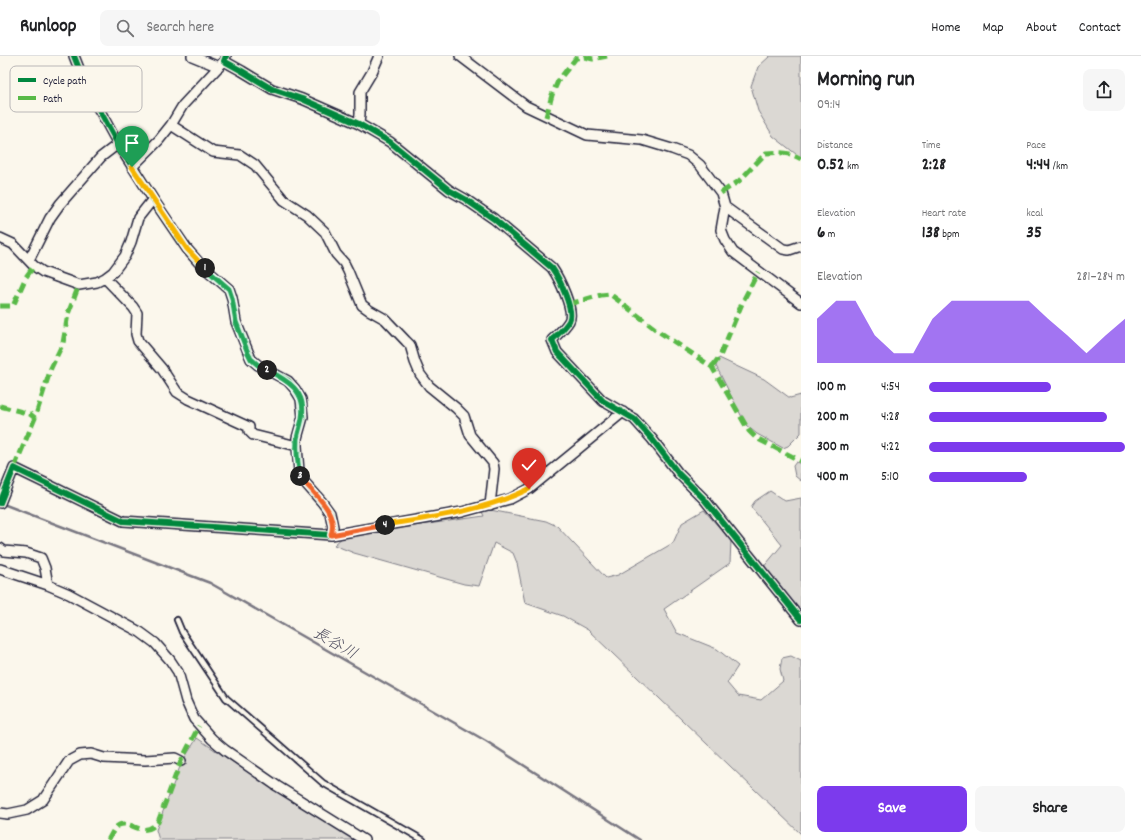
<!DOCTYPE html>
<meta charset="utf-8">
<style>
:root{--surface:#fff;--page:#f6f6f6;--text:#202124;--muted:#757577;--line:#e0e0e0;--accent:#7c3aed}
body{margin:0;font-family:Dekko,"Klee One",sans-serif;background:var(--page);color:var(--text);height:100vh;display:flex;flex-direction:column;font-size:15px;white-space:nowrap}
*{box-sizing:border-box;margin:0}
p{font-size:13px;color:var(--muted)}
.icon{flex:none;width:22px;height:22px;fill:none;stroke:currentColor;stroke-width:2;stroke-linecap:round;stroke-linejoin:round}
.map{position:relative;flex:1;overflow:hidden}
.drawer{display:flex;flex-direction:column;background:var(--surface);width:340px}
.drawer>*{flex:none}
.pin{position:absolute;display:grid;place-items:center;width:34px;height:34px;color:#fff;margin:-41px -17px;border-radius:50% 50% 50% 0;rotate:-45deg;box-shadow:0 0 4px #0007}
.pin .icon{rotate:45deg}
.km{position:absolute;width:20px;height:20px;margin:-10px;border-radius:50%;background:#222;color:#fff;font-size:11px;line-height:20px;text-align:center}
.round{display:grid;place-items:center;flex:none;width:42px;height:42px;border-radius:8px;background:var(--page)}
.overview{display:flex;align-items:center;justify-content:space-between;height:68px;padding:0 16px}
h1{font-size:22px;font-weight:700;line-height:30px}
.figures{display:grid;grid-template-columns:repeat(3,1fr);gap:6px;height:68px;padding:4px 16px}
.figures div{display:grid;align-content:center}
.figures b{font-size:17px;font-weight:700}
.figures small{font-size:11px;font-weight:400}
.figures p{font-size:11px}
.chart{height:112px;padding:8px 16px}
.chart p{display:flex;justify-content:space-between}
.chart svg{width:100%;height:72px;margin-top:4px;fill:var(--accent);opacity:.7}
.action{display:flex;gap:8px;margin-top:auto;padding:8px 16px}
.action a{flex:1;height:46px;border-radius:8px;background:var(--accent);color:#fff;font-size:16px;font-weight:700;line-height:46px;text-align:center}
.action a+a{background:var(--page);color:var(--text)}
ul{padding:0 16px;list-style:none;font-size:13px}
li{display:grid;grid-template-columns:64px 48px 1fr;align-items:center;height:30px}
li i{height:10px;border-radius:5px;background:var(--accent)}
header{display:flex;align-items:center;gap:24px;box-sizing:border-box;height:56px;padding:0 20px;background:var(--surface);border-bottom:1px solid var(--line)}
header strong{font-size:19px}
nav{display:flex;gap:22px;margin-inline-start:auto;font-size:14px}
.search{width:280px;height:36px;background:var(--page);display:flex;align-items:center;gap:10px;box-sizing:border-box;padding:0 14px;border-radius:8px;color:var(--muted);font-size:15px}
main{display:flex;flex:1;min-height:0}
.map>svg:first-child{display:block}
.green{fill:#dbd8d3;stroke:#7e7d87}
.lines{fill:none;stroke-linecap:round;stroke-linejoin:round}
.stream{stroke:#787681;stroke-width:2.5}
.service-casing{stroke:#22223b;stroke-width:8}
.minor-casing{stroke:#22223b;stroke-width:12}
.service{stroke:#fbf7ec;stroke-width:4.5}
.minor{stroke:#fbf7ec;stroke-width:9}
.quiet{stroke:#58b947;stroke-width:5;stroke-dasharray:10 5;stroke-linecap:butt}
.cycleway-casing{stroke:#fbf7ec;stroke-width:8}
.cycleway{stroke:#00873e;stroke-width:6}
.split-1-casing{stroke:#fff;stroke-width:8}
.split-2-casing{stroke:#fff;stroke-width:8}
.split-3-casing{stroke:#fff;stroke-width:8}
.split-4-casing{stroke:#fff;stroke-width:8}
.split-5-casing{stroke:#fff;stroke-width:8}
.split-1{stroke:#f5b400;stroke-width:5}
.split-2{stroke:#22a559;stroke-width:5}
.split-3{stroke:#22a559;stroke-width:5}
.split-4{stroke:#f0652b;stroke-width:5}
.split-5{stroke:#f5b400;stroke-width:5}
.labels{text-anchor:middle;stroke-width:3;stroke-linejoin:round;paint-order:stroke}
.water-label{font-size:16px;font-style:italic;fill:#545364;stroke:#fbf7ec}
.key{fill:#fbf7ec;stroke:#bab7b7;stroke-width:1}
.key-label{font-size:11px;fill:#22223b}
</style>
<header>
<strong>Runloop</strong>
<div class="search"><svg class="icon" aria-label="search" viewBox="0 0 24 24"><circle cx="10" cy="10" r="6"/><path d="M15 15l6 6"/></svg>Search here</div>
<nav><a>Home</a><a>Map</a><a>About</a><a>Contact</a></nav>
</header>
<main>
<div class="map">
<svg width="801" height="784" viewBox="0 0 801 784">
<rect width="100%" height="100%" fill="#fbf7ec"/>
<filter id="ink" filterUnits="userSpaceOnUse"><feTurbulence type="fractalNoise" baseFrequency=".025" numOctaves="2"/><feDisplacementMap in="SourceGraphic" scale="8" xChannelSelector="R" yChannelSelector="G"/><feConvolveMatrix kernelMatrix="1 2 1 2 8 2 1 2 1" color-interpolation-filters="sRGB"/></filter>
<g filter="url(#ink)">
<path class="green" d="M770,0H801V102L773,80L758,55L751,30L758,11Z
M719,302L764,323L790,342L801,339V377L788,390L783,392L757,378L746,369L716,310Z
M796,406L801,408V425L795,420L793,410Z
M770,435L785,445L801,442V557L762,513L782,489L751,451L755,445Z
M480,452L546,465L557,470L606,522L618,519L673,487L682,467L704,454L731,485L730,507L664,553L677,577L717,593L738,610L727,627L738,640L761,644L783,625L780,613L782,602L791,600L801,605V778L588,574L563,560L525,547L517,507L513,497L494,487L479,530L464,528L354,497L334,489L344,480L484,460Z
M197,682L261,725L357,784H159L156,774L181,708Z"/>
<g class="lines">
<path class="stream" d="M3,448L210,527L486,685L640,784"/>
<g class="service-casing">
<path id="service" d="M177,564L182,576L226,642L323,727L423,784"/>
</g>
<g class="minor-casing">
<path id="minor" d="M192,0L219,11
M226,0L224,5L242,15L272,33L302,43L359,68L390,86L449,134L465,143L494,163L552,212C559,222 575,255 569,265C565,272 557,279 552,284L557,296L603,345L634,363L652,383L678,417L704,443L801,564
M460,0L526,50L587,79L642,84L672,93L688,99L700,109L721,137L725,151L721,174L725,184L733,196L801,247
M359,68L360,58V36L372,16L379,0
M171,69L213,96L240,99L255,109L284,144L307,159L325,176L336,198L344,207L348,215L362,249L369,254L385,263L406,285L410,289L415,306L420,318L429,330L456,352L464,360L470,379L493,407L494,413L490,449
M132,111L159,84L171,69L183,49L224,5
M725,151L783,193L789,194L801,190
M0,182L13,188L34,210L43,216L79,229L97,226L105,222L113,216L125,200L131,186L138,162L153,143
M29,204L50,162L60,148L101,101L118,88
M105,222L133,251L137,257L136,278L138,285L162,313L177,336L188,343L249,371V375L253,379L297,390
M0,447L14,412L123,465L331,479L333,471L330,457L322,446L300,421L299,416L297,390V382L303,361L301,343L295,333L288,325L258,309L251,303L236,266L232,242L229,233L201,209L187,193L153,143L118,88L100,55L89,38L74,0
M331,479L462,456L510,443L529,433L623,356
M0,492L4,495L26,497L41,502L45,512L48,529
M0,513L48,529L69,538L140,576L155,587L170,604L178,616L186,645L194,663L212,683L225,694L277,730L364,784
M0,757L8,758L27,754L43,744L69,705L80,699L91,698L104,702L145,704L175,702L181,705"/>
</g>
<use href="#service" class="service"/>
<use href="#minor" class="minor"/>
<path class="quiet" d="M546,61L552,39L558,25L576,2L585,1L593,3L607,0
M721,137L739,125L766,97C779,96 790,96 801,103
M569,248L601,239L610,238L658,275L712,311L749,375L756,382L801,405
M0,250H13L26,221L34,210
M712,311L720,300L743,245L758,216
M0,350L30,358L35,362
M14,412L35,362L51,312L63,287L68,258L79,229
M108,784C111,780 114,771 119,769C131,763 143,784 158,766L181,705L199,670"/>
<g class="cycleway-casing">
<path id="cycleway" d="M226,0L224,5L242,15L272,33L302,43L359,68L390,86L449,134L465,143L494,163L552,212C559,222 575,255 569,265C565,272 557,279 552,284L557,296L603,345L634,363L652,383L678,417L704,443L801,564
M0,447L14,412L123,465L331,479L333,471L330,457L322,446L300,421L299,416L297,390V382L303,361L301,343L295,333L288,325L258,309L251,303L236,266L232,242L229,233L201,209L187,193L153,143L118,88L100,55L89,38L74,0"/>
</g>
<use href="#cycleway" class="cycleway"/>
</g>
</g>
<g class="lines" filter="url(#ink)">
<g class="split-1-casing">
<path id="split-1" d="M132,111L187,193L205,212"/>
</g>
<g class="split-2-casing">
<path id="split-2" d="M205,212L229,233L232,242L236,266L248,297L251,303L258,309L267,314"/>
</g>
<g class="split-3-casing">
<path id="split-3" d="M267,314C287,324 307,335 302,362C301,369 298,376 297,383C296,395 298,409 300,420"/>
</g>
<g class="split-4-casing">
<path id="split-4" d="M300,420C312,438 339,454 331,479L385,469"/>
</g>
<g class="split-5-casing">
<path id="split-5" d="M385,469C434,461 484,455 529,433"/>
</g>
<use href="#split-1" class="split-1"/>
<use href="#split-2" class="split-2"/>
<use href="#split-3" class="split-3"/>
<use href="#split-4" class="split-4"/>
<use href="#split-5" class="split-5"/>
</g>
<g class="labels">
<g class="water-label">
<text transform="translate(336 586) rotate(30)" y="6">長谷川</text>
</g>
</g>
<rect x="10" y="10" width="132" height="46" rx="6" class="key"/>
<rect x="18" y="22" width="18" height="4" fill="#00873e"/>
<rect x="18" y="40" width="18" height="4" fill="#58b947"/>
<g class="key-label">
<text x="43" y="28">Cycle path</text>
<text x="43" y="46">Path</text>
</g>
</svg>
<div class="pin" style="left:132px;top:111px;background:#1e9e55"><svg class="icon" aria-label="arrive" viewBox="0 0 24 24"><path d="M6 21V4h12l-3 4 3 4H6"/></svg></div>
<div class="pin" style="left:529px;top:433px;background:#d93025"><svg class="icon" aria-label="check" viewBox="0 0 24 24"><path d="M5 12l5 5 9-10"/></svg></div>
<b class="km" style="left:205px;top:212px">1</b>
<b class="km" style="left:267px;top:314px">2</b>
<b class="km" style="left:300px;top:420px">3</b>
<b class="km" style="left:385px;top:469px">4</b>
</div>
<section class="drawer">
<div class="overview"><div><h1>Morning run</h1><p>09:14</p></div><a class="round"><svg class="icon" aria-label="share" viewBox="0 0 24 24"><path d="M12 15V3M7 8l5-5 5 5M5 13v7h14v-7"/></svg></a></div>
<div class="figures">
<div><p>Distance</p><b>0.52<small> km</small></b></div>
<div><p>Time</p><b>2:28</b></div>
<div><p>Pace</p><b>4:44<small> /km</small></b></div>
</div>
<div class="figures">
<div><p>Elevation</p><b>6<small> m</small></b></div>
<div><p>Heart rate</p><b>138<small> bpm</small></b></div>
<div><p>kcal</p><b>35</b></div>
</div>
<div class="chart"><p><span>Elevation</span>281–284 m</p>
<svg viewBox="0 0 160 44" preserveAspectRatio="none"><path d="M0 44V17L10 6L20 6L30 27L40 38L50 38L60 17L70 6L80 6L90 6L100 6L110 6L120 17L130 27L140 38L150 27L160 17V44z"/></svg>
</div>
<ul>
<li><b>100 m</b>4:54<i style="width:62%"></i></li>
<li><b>200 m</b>4:28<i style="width:91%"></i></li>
<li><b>300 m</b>4:22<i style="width:100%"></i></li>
<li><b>400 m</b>5:10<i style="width:50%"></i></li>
</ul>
<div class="action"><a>Save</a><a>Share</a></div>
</section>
</main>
